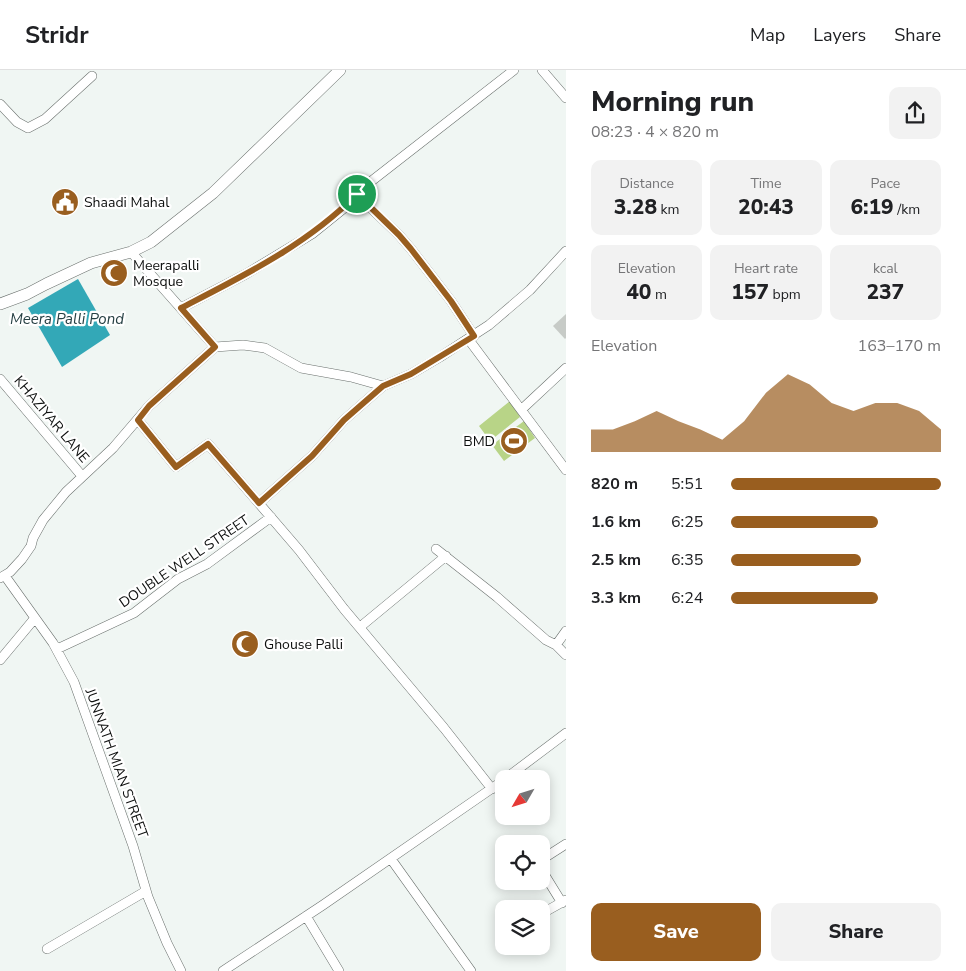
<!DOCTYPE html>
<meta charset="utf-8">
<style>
:root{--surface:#fff;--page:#f2f2f2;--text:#202124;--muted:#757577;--line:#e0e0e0;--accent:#995e1f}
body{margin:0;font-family:"Nunito Sans",sans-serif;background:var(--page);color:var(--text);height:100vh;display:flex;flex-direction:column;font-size:19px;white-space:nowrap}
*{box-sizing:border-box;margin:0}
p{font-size:16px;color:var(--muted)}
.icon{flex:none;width:28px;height:28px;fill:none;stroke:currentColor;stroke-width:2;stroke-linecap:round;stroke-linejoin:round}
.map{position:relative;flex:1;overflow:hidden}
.side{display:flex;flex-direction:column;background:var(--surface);width:400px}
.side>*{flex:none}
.needle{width:32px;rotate:231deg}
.tools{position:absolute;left:495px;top:700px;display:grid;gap:10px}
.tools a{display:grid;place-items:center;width:55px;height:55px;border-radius:10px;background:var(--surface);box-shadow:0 2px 12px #0003;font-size:25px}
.pin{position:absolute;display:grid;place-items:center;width:42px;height:42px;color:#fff;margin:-21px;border:2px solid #fff;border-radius:50%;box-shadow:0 1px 5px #0007}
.round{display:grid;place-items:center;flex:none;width:52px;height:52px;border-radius:10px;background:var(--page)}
.head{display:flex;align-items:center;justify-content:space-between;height:85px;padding:0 25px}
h1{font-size:28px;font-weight:800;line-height:38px}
.stats{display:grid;grid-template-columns:repeat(3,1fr);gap:8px;height:85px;padding:5px 25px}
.stats div{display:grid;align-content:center;border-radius:10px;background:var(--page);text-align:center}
.stats b{font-size:21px;font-weight:800}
.stats small{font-size:14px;font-weight:400}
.stats p{font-size:14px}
.chart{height:140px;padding:10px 25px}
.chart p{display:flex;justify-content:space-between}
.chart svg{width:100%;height:90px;margin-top:5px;fill:var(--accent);opacity:.7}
.cta{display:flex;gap:10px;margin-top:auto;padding:10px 25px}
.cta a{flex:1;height:58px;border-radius:10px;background:var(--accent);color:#fff;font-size:20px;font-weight:800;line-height:58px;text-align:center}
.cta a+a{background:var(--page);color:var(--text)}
ul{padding:0 25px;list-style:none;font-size:16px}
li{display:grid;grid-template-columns:80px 60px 1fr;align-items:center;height:38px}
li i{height:12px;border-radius:6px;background:var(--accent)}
header{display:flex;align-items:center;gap:30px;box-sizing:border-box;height:70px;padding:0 25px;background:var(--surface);border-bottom:1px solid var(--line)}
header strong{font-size:24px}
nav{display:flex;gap:28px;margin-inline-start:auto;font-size:18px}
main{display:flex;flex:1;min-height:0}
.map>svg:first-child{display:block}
.green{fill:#b8d487}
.water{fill:#33a8b7}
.building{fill:#c7cbc7}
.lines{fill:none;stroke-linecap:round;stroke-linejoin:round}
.minor-casing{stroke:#6a706d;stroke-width:10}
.tertiary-casing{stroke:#6a706d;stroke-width:12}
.minor{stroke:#fff;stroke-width:9}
.tertiary{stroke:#fff;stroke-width:11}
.route-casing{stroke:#fff;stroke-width:10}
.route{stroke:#995e1f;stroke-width:6}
.labels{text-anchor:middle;stroke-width:4.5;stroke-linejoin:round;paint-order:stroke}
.poi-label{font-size:14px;fill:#0d0f0e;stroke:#fff;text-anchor:start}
.street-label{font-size:14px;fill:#0d0f0e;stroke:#fff}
.water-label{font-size:15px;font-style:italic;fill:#274044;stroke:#fff}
</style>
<header>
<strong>Stridr</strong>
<nav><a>Map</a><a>Layers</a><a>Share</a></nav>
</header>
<main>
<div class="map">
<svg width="566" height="901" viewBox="0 0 566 901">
<rect width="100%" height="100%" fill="#f0f6f3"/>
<path class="green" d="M510,331L520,347L490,371L479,356Z
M524,351L535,368L504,391L492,375Z"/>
<path class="water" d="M78,209L110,265L62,297L28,238Z"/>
<path class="building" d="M566,244V268L565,269L553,256Z"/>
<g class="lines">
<g class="minor-casing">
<path id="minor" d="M542,0L566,28
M0,34L17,52L28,58L45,49L92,6
M357,125L399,165L411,179L451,231L474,266
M131,182L215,277
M181,238L246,204L312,164L343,139L369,113L514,0
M469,270L566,400
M0,309L82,406
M522,339L566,298
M138,350L176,397L208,374L299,480L344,539L444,658L492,719
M259,433L312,386L344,350L383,316L411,304L440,287L489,255L530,220L566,181
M436,479L497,527L546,570L556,575L566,585
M5,506L53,573L74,612L133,776L148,827L167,873L181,901
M0,508L10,502L22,489L31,476L33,468L43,450L66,422L113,378L149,336L215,277L243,275L265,278L301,298L351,307L383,316
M360,557L446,486
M556,575L566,561
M57,579L134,543L178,509L207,494L271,447
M0,590L35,548
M505,709L566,663
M391,789L471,901
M541,790L566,774
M541,799L562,833
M541,844L566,830
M306,846L339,901
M47,879L146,821
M223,901L323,835L504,710"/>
</g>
<g class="tertiary-casing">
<path id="tertiary" d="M0,234L27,224L46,214L91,193L131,182L151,172L213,123L340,0"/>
</g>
<use href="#minor" class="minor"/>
<use href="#tertiary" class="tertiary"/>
</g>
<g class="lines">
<g class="route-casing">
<path id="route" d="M357,124L399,165L411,179L451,231L474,266L411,304L383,316L344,350L312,386L259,433L208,374L176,397L138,350L149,336L215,277L181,238C243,206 307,175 357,124Z"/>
</g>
<use href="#route" class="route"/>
</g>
<defs>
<g id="civic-disc" transform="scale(1.4375)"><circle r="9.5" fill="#995e1f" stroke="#fff"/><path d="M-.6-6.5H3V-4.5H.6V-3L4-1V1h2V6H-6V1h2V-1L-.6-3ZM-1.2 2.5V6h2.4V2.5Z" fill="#fff"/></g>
<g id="mosque-disc" transform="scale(1.4375)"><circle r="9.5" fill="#995e1f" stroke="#fff"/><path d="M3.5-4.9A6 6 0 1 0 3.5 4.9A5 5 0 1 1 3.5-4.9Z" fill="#fff"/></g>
<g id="stadium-disc" transform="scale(1.4375)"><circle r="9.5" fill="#995e1f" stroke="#fff"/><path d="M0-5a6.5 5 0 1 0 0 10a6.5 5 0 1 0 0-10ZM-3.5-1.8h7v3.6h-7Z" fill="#fff"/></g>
</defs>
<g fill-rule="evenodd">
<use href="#civic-disc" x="65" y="132"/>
<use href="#mosque-disc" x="114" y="203"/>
<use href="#stadium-disc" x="514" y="371"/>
<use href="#mosque-disc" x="245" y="574"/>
</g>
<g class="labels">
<g class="poi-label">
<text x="84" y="137">Shaadi Mahal</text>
<text x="133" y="200">Meerapalli<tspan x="133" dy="16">Mosque</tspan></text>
<text x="495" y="376" text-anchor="end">BMD</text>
<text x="264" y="579">Ghouse Palli</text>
</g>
<g class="street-label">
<text transform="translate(52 349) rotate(50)" y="5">KHAZIYAR LANE</text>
<text transform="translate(184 491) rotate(-34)" y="5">DOUBLE WELL STREET</text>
<text transform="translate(117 693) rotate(70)" y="5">JUNNATH MIAN STREET</text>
</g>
<g class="water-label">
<text x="67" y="254">Meera Palli Pond</text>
</g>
</g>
</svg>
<div class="tools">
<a><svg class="needle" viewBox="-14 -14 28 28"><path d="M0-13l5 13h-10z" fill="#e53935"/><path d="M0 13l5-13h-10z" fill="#757577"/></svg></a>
<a><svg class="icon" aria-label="locate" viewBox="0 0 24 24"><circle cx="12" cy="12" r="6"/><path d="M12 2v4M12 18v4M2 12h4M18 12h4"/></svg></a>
<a><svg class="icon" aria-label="layers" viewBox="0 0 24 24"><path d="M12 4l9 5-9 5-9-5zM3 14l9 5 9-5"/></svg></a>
</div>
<div class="pin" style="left:357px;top:124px;background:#1e9e55"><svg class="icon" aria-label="arrive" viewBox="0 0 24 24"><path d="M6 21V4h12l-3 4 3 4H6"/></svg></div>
</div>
<section class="side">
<div class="head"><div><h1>Morning run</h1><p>08:23 · 4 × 820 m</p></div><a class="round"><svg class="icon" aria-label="share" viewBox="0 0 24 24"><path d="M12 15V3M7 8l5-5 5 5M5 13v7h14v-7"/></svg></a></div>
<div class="stats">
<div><p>Distance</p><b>3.28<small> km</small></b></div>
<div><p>Time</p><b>20:43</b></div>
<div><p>Pace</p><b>6:19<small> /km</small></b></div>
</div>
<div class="stats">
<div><p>Elevation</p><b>40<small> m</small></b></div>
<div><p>Heart rate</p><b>157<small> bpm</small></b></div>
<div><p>kcal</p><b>237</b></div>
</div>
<div class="chart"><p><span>Elevation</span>163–170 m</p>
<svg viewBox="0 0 160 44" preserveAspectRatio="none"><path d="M0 44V33L10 33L20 29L30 24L40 29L50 33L60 38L70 29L80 15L90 6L100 11L110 20L120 24L130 20L140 20L150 24L160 33V44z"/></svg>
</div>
<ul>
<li><b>820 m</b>5:51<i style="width:100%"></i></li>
<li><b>1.6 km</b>6:25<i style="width:70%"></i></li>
<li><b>2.5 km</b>6:35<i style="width:62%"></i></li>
<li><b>3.3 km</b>6:24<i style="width:70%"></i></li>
</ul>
<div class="cta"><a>Save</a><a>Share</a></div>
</section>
</main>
